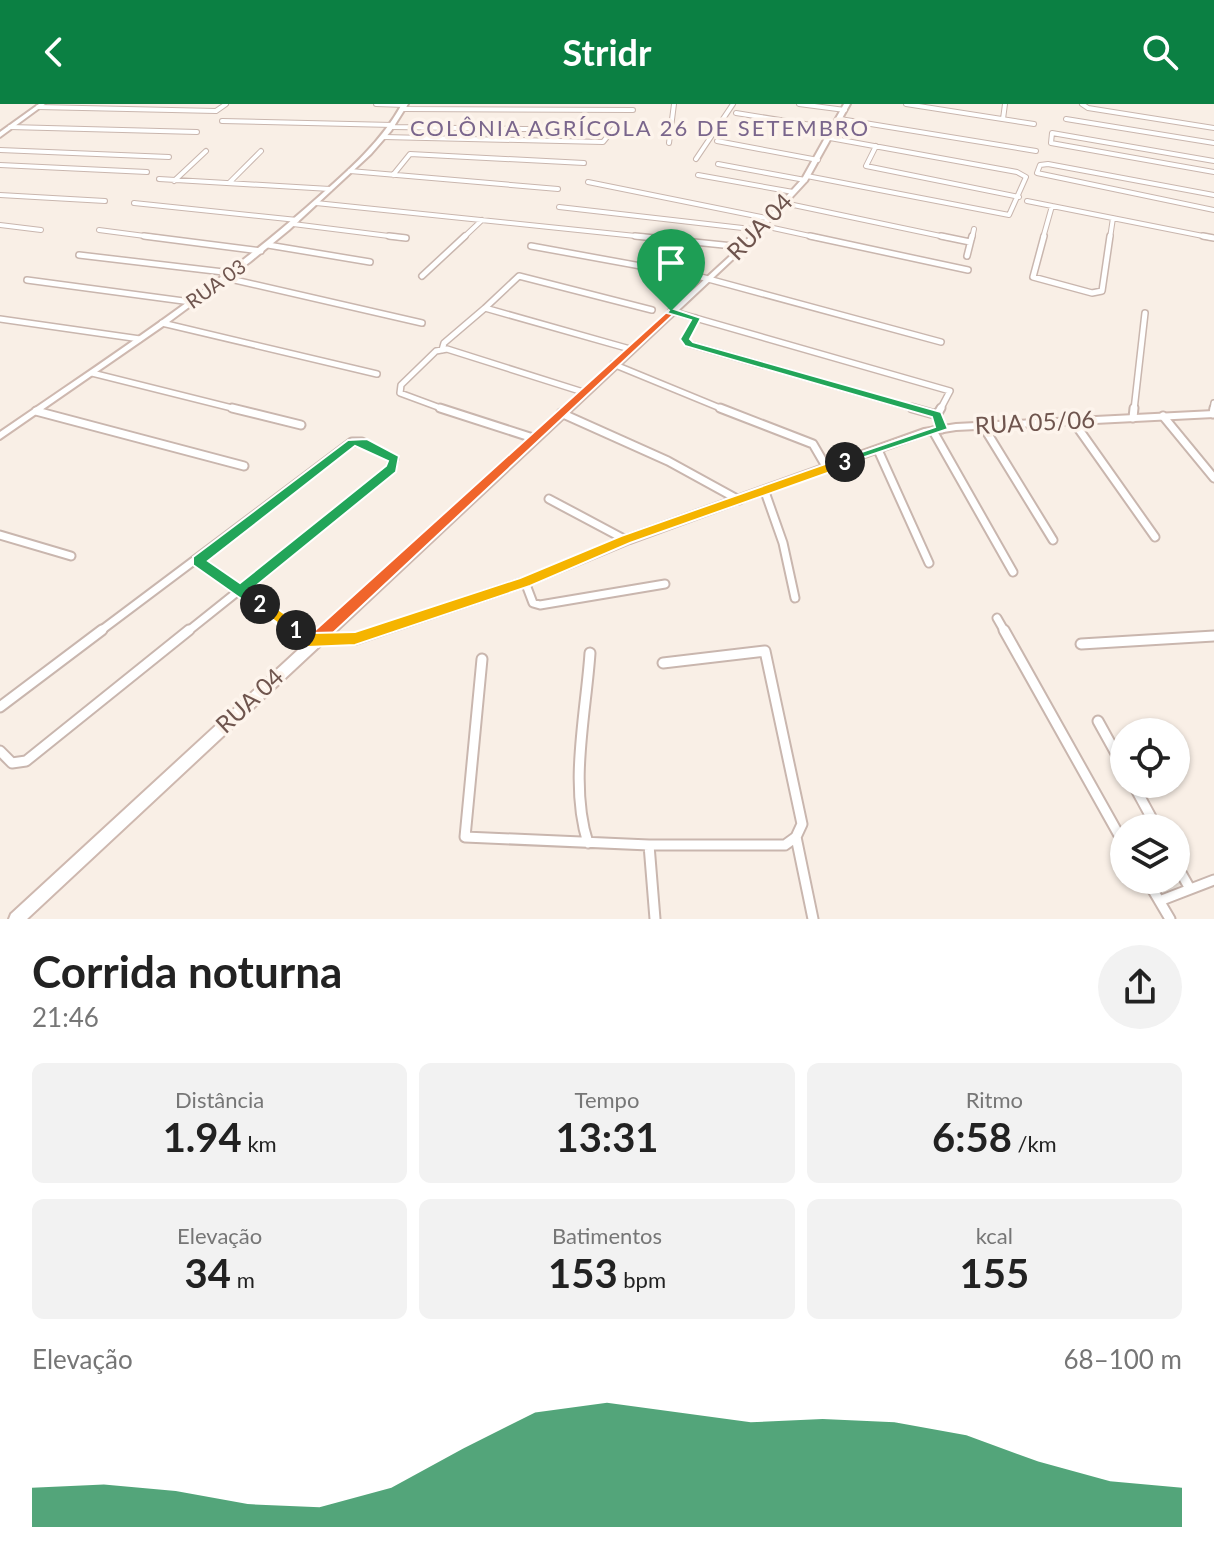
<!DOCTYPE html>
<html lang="pt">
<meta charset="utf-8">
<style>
:root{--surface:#fff;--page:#f2f2f2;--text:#222;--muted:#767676;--accent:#0b8043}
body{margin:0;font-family:Lato,sans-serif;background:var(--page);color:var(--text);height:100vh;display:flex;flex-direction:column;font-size:30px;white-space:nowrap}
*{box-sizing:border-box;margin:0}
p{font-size:26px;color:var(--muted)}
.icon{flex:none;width:44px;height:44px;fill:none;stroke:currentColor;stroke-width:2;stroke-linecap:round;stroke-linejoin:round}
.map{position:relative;height:815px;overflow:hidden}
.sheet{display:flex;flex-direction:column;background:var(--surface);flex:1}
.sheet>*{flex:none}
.controls{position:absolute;left:1110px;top:614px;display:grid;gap:16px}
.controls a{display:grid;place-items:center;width:80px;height:80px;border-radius:50%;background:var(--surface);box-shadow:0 2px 6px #0004;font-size:40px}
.pin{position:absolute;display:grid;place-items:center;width:68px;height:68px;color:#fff;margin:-82px -34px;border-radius:50% 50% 50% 0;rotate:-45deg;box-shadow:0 0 8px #0007}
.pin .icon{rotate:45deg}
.km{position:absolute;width:40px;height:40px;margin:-20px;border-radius:50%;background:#222;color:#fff;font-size:22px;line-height:40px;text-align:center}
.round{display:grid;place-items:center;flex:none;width:84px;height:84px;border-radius:42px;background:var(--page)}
.head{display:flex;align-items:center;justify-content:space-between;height:136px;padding:0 32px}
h1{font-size:44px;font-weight:700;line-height:60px}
.figures{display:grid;grid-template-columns:repeat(3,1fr);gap:12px;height:136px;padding:8px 32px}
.figures div{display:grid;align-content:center;border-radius:12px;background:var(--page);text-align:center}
.figures b{font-size:40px;font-weight:700}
.figures small{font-size:22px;font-weight:400}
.figures p{font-size:22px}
.chart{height:224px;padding:16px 32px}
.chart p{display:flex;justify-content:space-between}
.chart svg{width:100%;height:144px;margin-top:8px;fill:var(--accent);opacity:.7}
header{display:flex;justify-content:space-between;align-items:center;height:104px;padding:0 32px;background:var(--accent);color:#fff;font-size:36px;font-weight:700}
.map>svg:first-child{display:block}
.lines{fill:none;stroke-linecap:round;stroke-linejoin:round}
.street-far3-casing{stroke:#c9b6ae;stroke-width:6}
.street-far2-casing{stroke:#c9b6ae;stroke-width:8}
.street-far1-casing{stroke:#c9b6ae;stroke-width:11}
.street-casing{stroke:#c9b6ae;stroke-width:13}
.secondary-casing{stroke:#ceb8af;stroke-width:4}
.street-far3{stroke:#fff;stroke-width:4}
.street-far2{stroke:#fff;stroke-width:5}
.street-far1{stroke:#fff;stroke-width:7}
.street{stroke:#fff;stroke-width:9}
.secondary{fill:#fff;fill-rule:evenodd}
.split-1{fill:#f0652b;stroke:#fff;stroke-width:2}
.split-2{fill:#22a559;stroke:#fff;stroke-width:2;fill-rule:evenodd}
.split-3{fill:#f5b400;stroke:#fff;stroke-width:2}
.split-4{fill:#22a559;stroke:#fff;stroke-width:2}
.labels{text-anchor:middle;stroke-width:7;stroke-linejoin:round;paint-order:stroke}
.far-street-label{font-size:20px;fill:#6f554e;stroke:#fdf4ec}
.far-neighbourhood-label{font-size:22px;letter-spacing:2px;fill:#7a668c;stroke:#fdf4ec}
.street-label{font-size:24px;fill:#6f554e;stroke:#fdf4ec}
</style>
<header><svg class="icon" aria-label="back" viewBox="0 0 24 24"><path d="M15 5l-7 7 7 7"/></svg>Stridr<svg class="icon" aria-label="search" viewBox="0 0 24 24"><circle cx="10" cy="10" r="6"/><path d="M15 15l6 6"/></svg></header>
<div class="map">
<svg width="1214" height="815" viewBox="0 0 1214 815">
<rect width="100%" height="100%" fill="#f9efe6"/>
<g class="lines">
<g class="street-far3-casing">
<path id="street-far3" d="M376,0L405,1
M799,0L845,6
M906,0L1034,20
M1082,0L1088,4L1214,24
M38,3L216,7L226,0
M403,5L633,6
M736,9L836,25
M840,15L1036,47
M1003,15L1005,0
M1066,15L1214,39
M222,17L393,21
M10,23L197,28
M392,23L587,26
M384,33L603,38L616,22
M717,37L818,56
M669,39L674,0
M876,42L866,62L1019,93
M0,46L169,53
M696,55L733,0
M1214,57L1052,29L1051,39L1214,68
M718,60L805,76
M0,61L147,68
M350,67L558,85
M393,71L410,50L584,59
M698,71L793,88
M807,72L1009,111L1026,73L1017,68L830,34
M159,75L330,85
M174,77L206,47
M588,78L771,115
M229,79L261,47
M0,91L105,97
M1214,91L1048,60L1040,61L1037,69L1214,106
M1027,97L1213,134
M134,99L297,116
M316,99L655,134
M784,99L950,134
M559,103L760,126
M293,120L405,134
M0,121L41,126
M764,122L819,134
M99,126L160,134
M463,134L482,116
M972,134L974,125
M1043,134L1052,102
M1110,134L1113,114"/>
</g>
<g class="street-far2-casing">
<path id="street-far2" d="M144,132L261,147
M389,132L406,134
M635,132L743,143
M810,132L968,166
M941,132L970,138
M1044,132L1033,173L1092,189L1102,187L1110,132
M1203,132L1214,134
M268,141L370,158
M531,142L701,173L941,238
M79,151L232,169
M967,152L972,132
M422,172L465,132
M226,174L422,219
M27,176L191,198
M485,204L519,172L652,206
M671,207L950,287L940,306
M696,214L685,235L689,240L919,306
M0,215L140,235
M162,219L377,270
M442,246L444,239L485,204L630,245
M613,260L725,306
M92,269L240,306
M446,306L400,289L401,281L436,247L447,245L583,288
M1134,306L1145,209
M1213,306L1214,299"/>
</g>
<g class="street-far1-casing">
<path id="street-far1" d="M232,304L301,321
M440,304L533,334
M720,304L813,340L827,364
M912,304L937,311
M941,304L937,311L942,325
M36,307L244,362
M561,309L668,357L739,396
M1213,310L1214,304
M1163,312L1214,374
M1133,314L1134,304
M1073,317L1155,433
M983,322L1053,436
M933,327L1013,468
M878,346L929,459
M765,388L783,439L795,494
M549,395L626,436
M0,431L71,452
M198,457L299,528
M525,478L533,499L540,501L665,480
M997,514L1005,528
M99,528L352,338H362L394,355L391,365L187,528"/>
</g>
<g class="street-casing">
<path id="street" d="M296,526L313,538
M1004,526L1124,740
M1081,540L1214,532
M482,555L465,733L649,741H785L796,733L802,720L765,547L663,559
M0,603L102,526
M1098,617L1124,664
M0,647L12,659L26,657L189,526
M1133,680L1157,724
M796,733L813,815
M588,739C569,681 586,609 590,549
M649,741L655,815
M1176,760L1189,783
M1147,776L1170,815
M1162,796L1214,776"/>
</g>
<g class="secondary-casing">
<path id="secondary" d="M39,0H45L0,33V28Z
M402,0H408L391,27L371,50L289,126L250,158L169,218L0,335V328C105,256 211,187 307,103C342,72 379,42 402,0Z
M844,0H850L807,77L745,144L333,530H355L521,475L622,433L924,325L956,320L1214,307V313L956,326L925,331L630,439L529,481L355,540L323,539L27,815H9L11,810L311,534L313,531L317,529L741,142L802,75Z"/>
</g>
<use href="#street-far3" class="street-far3"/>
<use href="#street-far2" class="street-far2"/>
<use href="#street-far1" class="street-far1"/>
<use href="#street" class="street"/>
<use href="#secondary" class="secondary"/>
</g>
<path class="split-1" d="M671,204L675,209L318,543H308L291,530V522L296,520L312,529Z"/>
<path class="split-2" d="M367,335L399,352L396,368L251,486L301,522V530H291L193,461V453L348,336ZM355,342L388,357L386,362L240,479L208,457Z"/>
<path class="split-3" d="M845,353L850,355V361L630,439L530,482L355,541L308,543L253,500L260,494L265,496L312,529L355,528L520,474L621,432Z"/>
<path class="split-4" d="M671,204L701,214L690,235L693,238L941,308L948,325L841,361V355L935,323L932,313L685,242L680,235L691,216L667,209Z"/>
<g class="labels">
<g class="far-street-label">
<text transform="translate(216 180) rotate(-36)" y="7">RUA 03</text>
</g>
<g class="far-neighbourhood-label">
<text x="640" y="32">COLÔNIA AGRÍCOLA 26 DE SETEMBRO</text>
</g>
<g class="street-label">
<text transform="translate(760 123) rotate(-46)" y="8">RUA 04</text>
<text transform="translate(1035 319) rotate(-3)" y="8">RUA 05/06</text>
<text transform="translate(250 597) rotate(-43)" y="8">RUA 04</text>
</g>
</g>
</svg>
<div class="controls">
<a><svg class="icon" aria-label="locate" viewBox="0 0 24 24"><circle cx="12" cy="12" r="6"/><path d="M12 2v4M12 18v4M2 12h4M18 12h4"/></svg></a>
<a><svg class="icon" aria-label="layers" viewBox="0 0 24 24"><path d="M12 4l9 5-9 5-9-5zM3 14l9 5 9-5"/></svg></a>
</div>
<div class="pin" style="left:671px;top:207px;background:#1e9e55"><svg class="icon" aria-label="arrive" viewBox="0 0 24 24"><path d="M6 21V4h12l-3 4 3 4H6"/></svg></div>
<b class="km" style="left:296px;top:526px">1</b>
<b class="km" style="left:260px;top:500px">2</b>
<b class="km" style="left:845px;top:358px">3</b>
</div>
<section class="sheet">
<div class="head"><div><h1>Corrida noturna</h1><p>21:46</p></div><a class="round"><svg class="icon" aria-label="share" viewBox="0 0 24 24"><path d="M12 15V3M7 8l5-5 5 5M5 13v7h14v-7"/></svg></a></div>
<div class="figures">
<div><p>Distância</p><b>1.94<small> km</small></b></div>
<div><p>Tempo</p><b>13:31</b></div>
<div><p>Ritmo</p><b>6:58<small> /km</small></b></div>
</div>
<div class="figures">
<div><p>Elevação</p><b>34<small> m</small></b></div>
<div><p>Batimentos</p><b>153<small> bpm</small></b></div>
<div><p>kcal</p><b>155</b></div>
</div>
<div class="chart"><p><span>Elevação</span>68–100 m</p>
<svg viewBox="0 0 160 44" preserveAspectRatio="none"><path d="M0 44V32L10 31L20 33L30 37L40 38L50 32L60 20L70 9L80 6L90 9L100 12L110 11L120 12L130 16L140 24L150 30L160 32V44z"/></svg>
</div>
</section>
